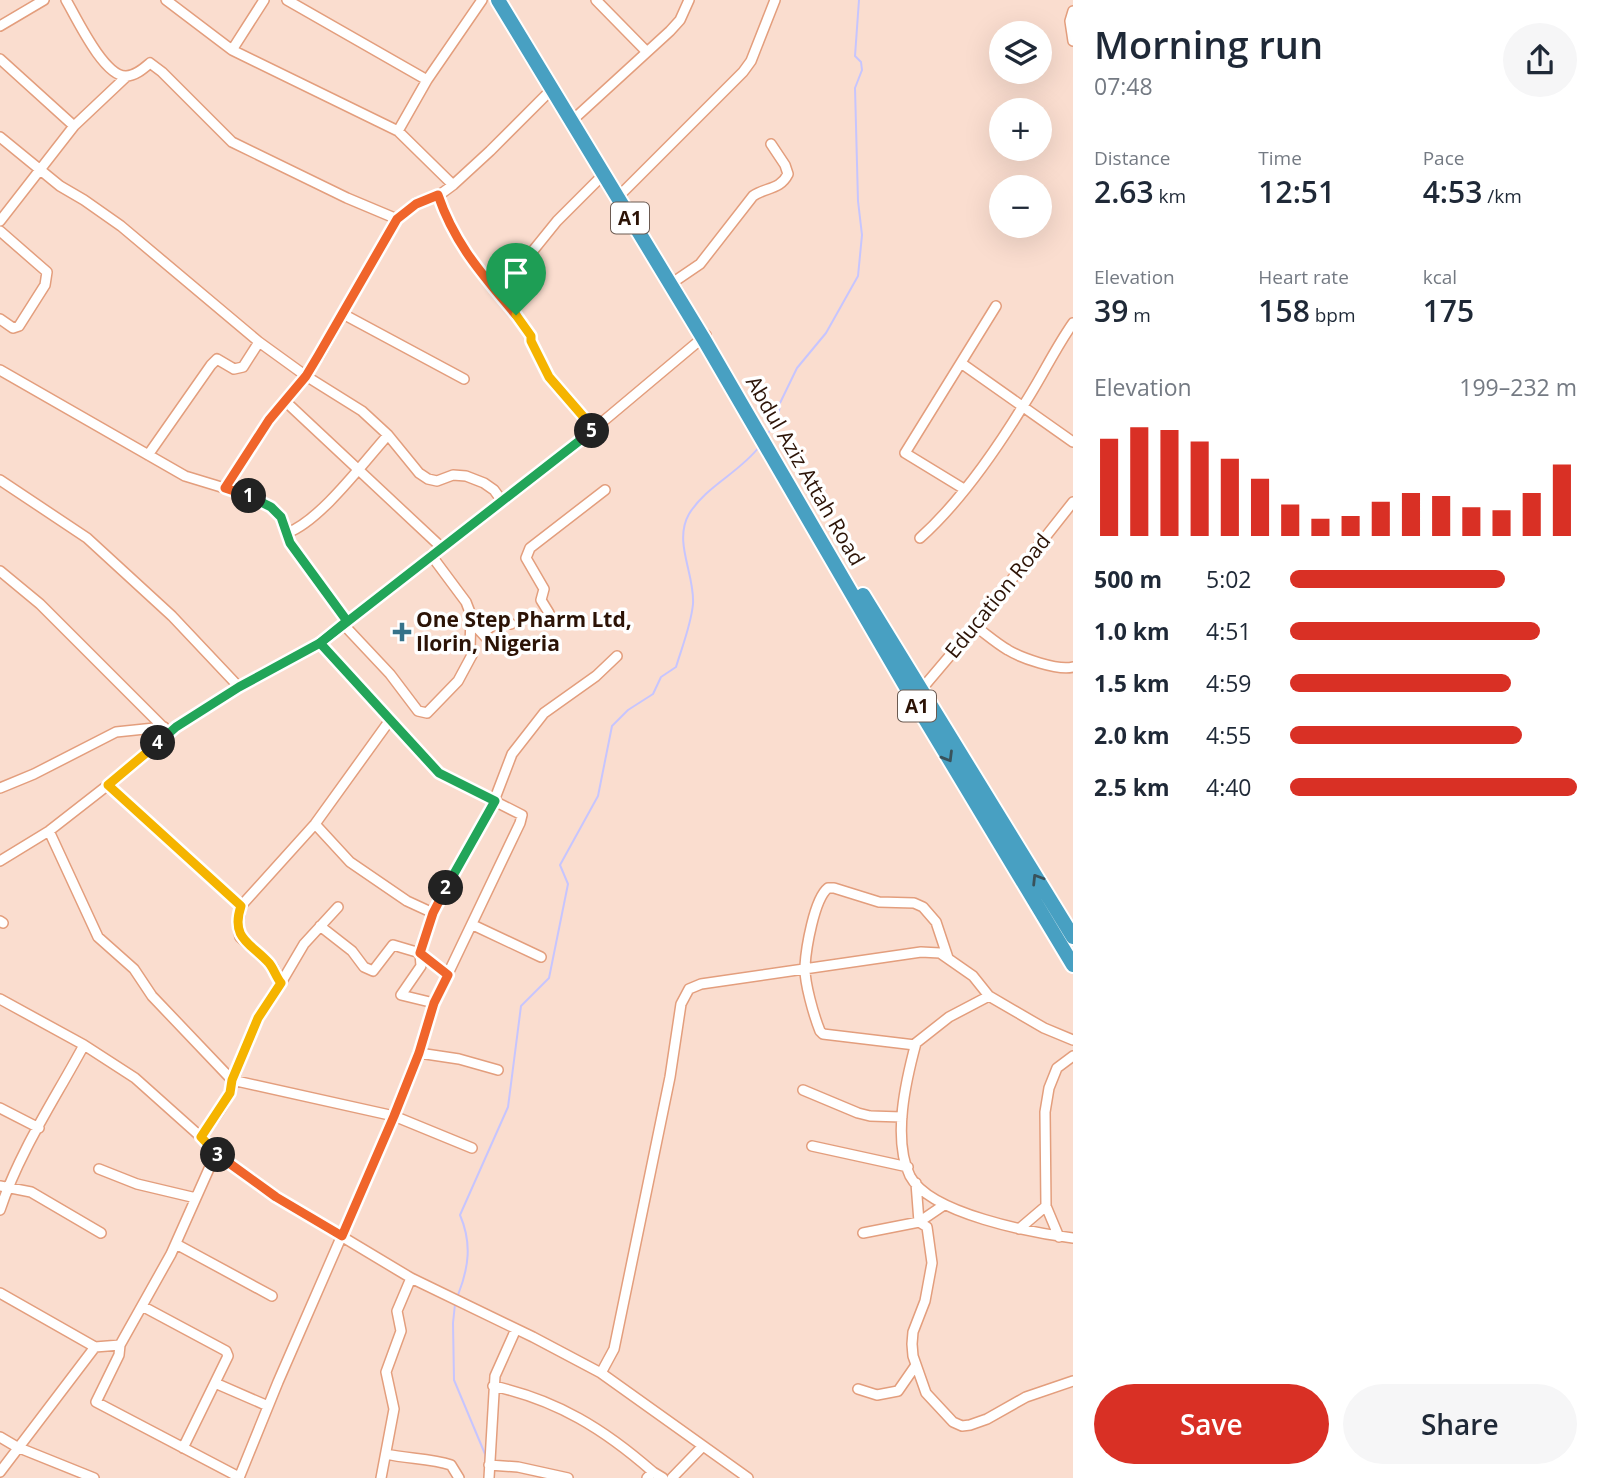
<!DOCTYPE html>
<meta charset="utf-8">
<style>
:root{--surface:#fff;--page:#f6f6f7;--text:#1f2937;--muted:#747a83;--accent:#d93025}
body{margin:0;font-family:"Open Sans",sans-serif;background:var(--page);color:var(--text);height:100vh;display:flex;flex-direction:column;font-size:26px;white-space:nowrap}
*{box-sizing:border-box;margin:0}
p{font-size:23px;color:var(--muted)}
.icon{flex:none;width:38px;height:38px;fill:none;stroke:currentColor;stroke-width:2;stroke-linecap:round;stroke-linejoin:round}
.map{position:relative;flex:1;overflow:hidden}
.panel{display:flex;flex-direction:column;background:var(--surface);width:525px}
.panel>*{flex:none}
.tools{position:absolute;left:989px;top:21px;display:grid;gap:14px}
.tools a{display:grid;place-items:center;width:63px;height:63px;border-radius:50%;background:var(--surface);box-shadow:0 7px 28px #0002;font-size:35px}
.pin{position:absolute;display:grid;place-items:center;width:60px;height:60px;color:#fff;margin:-72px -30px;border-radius:50% 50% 50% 0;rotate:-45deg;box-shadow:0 0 7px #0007}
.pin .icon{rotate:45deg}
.km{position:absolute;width:35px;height:35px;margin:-18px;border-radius:50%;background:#222;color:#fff;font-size:19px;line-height:35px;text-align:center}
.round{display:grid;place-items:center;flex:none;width:74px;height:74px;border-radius:37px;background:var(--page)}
.headline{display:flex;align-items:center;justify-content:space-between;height:119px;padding:0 21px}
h1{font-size:38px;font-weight:600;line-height:52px}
.figures{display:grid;grid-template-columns:repeat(3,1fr);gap:10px;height:119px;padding:7px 21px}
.figures div{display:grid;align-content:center}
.figures b{font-size:30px;font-weight:600}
.figures small{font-size:19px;font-weight:400}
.figures p{font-size:19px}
.chart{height:196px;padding:14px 21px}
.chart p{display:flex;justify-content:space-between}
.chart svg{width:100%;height:126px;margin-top:7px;stroke:var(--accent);stroke-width:6}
.primary-button{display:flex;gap:14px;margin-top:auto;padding:14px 21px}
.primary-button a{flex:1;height:80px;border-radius:42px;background:var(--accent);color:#fff;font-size:28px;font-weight:600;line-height:80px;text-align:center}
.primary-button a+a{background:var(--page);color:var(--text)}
ul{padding:0 21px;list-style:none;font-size:23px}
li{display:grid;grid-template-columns:112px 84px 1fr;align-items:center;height:52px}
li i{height:18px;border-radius:9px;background:var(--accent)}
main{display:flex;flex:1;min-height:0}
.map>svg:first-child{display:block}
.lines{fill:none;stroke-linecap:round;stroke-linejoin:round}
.stream{stroke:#c7c5fe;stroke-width:2}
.minor-casing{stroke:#e39e7d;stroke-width:12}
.highway-casing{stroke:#fff;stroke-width:18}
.minor{stroke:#fff;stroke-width:9}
.highway{stroke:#48a0c2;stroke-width:14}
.oneway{stroke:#39525b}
.split-1-casing{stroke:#fff;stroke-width:14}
.split-2-casing{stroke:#fff;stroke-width:14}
.split-3-casing{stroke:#fff;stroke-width:14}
.split-4-casing{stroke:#fff;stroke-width:14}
.split-5-casing{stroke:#fff;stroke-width:14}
.split-6-casing{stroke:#fff;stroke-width:14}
.split-1{stroke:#f0652b;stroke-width:9}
.split-2{stroke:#22a559;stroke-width:9}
.split-3{stroke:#f0652b;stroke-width:9}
.split-4{stroke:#f5b400;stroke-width:9}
.split-5{stroke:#22a559;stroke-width:9}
.split-6{stroke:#f5b400;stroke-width:9}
.poi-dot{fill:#367289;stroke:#fff;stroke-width:2.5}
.labels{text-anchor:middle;stroke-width:7;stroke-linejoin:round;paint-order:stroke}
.shield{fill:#fff;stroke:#6b5a51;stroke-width:2}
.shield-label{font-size:19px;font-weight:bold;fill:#2c1306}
.street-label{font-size:21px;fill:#2c1306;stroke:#fff}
.poi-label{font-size:21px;font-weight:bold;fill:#2c1306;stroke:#fff;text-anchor:start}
</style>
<main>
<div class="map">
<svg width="1073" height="1478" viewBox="0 0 1073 1478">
<rect width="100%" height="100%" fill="#faddcf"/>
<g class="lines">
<path class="stream" d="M766,436L778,420L780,403L797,368L826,333L858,276L862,235L858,201L855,88L862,70L861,62L855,56L859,0
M458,1295C469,1267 472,1243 460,1215L508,1107L521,1006L549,978L568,884L560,865L598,796L612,726L628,710L653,694L661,677L676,667C682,647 691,625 693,604C695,574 673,542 689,514C706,486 739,473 759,447
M455,1304L453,1323L454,1380L485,1454L486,1463"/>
<g class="minor-casing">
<path id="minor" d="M66,0C76,17 104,77 126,76C135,76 143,69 150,63L162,72L232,142L347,198L397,219
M166,0L232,50L398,131L453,185
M287,0L427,80
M596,0L646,51
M1073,11L1070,21L1073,41
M0,26L44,0
M232,50L264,0
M0,59L74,126
M576,117L670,31L680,20L689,0
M398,131L427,80L482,0
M0,137L60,186L84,200L121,226L259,342L306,376L362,411L388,435L419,473L428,479L437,481L453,475L466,476L484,483L494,490L502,501
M622,193L743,72L751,61L775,0
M438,196C460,257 495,285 531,336V342L549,377L594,429
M0,221L74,126L127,76
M0,231L47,272L45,285L19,326L13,328L0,319
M675,281L700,264L753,196C766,187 780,190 788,174L785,165L771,144
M498,294L557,221L604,174
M343,314L464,379
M961,363L1073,442
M0,370L185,476L254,497L271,507L281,517L290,543L347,621
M285,401L441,547
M148,455L211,365L217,359L234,369L243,367L259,342
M0,480L87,538L172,616L239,687
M225,488L269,420L306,376L319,356L397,219L416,203L438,196L453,185L490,151L552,89
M964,489L905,453L996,306
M287,533C320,521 363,463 388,435
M920,538C958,504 996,450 1023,406C1041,379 1054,350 1073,323
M0,571L40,604L163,727
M549,613L541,600L544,589L526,558L530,548L605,490
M343,624L390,674L418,711L427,713L458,681L472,655L470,648L471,615L466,602L431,555
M975,626C986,634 996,643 1008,650C1021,658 1058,671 1073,667
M478,629L491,643
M482,633L496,623L511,624
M920,691L975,626L1073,502
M108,785L241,906
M0,788L34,774L116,732L164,727
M315,824L350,862L407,901L433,913
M49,831L98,937L134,969L152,996L232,1080L394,1116L472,1148
M0,861L49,831L108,785L176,727L239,687L320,643L594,429L706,335
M0,921L3,923
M473,925L541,957
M320,926L352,951L364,967L373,971L393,945L420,953L448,975
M281,983L304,944L338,907
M989,996L949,1017L916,1043C906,1080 892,1139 910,1176C930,1214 1033,1233 1073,1238
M0,999L84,1045L135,1078L201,1137L216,1153L276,1197L411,1278L533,1337L601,1373L748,1478
M434,1003L401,995L421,966L420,953L433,913L494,801L512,754L544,713L596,676L617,656
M915,1045L823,1034L820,1031C814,1016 804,982 805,966C806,949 814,899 828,888H834L879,902L914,903L923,907L936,922L948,958
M419,1053L459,1059L498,1070
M803,1090L858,1113L870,1116L902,1117
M0,1108L39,1128
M201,1137C210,1123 225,1107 230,1091C242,1053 256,1015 281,983L273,967L240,937L238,927L241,906L315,824L390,720
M812,1146L908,1167
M99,1169L137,1184L196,1198
M916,1183L919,1222L927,1227L932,1263L925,1301L913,1332L912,1344L913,1356L926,1393L953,1422L962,1426L970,1425L987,1419L1026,1397L1073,1381
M0,1186L31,1192L101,1233
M0,1210C19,1152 55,1099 84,1045
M1019,1229L1046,1206
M863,1233L919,1222L944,1205
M1059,1237L1046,1206L1045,1112L1049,1088L1057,1068L1073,1056
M176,1244L272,1296
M0,1293L95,1347L120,1345L171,1254L216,1153
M142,1306L226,1351L228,1356L183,1448
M120,1345L119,1355L96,1402L239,1477
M601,1373L614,1349L670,1077L681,1004L689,989L701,984L921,952L940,953L973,976L989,996L1044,1028L1073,1040
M215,1383L268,1406
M493,1386C557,1400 604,1429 653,1472
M858,1389L877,1395L898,1391L916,1365
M0,1437L17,1447L94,1478
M386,1454C407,1459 431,1458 451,1465L459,1478
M489,1465L518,1467L568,1478
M0,1472L95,1347
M239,1478L278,1382L394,1116L419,1053L434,1003L520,823L522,815L439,773L320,643
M381,1478L394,1409L386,1372L401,1331L397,1311L411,1278
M489,1478L495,1376L516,1329
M647,1478L653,1472L663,1478
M672,1478L703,1446"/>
</g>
<g class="highway-casing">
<path id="highway" d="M498,0L703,338L913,699L1073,965
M863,595L1073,937"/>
</g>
<use href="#minor" class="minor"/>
<use href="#highway" class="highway"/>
</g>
<defs><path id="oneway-chevron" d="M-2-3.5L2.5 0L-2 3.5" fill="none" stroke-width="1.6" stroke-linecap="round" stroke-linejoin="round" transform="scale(1.75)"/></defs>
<g class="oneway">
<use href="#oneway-chevron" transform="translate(948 757) rotate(59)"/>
<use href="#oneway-chevron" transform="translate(1037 879) rotate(-122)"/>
</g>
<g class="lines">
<g class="split-1-casing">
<path id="split-1" d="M249,496L225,488L269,420L306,376L318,356L397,219L416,204L438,195C455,245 483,275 516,315"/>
</g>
<g class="split-2-casing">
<path id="split-2" d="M249,496L271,507L281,517L290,543L347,621L320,643L439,773L495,801L446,888"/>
</g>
<g class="split-3-casing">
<path id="split-3" d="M218,1155L276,1197L342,1236L394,1116L419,1053L434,1003L448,975L420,953L433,913L446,888"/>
</g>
<g class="split-4-casing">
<path id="split-4" d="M158,743L108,785L241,906C230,939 251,943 269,963C274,969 276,977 281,983L258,1018L232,1080L230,1093L201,1137L218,1155"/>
</g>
<g class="split-5-casing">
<path id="split-5" d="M158,743L176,727L239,687L320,643L592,431"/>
</g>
<g class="split-6-casing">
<path id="split-6" d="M516,315L531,336V341L549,377L594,429L592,431"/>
</g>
<use href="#split-1" class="split-1"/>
<use href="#split-2" class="split-2"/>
<use href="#split-3" class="split-3"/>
<use href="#split-4" class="split-4"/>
<use href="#split-5" class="split-5"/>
<use href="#split-6" class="split-6"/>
</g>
<path class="poi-dot" d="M398.5 621.5h7v7h7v7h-7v7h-7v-7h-7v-7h7z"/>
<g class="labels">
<g class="shield">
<rect x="611" y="202.5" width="38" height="31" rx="5"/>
<rect x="898" y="690.5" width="38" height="31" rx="5"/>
</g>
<g class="shield-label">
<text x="630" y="225">A1</text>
<text x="917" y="713">A1</text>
</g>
<g class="street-label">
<text transform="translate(805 471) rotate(60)" y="7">Abdul Aziz Attah Road</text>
<text transform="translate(998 596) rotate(-51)" y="7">Education Road</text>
</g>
<g class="poi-label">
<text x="416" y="627">One Step Pharm Ltd,<tspan x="416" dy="24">Ilorin, Nigeria</tspan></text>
</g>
</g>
</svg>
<div class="tools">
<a><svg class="icon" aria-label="layers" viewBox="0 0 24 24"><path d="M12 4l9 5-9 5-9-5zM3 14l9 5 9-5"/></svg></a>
<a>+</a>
<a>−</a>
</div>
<div class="pin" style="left:516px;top:315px;background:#1e9e55"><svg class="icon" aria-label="arrive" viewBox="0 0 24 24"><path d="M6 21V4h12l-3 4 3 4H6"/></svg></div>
<b class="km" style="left:249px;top:496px">1</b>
<b class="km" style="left:446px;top:888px">2</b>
<b class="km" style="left:218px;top:1155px">3</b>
<b class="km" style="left:158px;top:743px">4</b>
<b class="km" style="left:592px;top:431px">5</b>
</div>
<section class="panel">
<div class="headline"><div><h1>Morning run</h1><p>07:48</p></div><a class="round"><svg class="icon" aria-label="share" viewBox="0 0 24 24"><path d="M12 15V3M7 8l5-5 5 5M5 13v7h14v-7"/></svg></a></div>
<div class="figures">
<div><p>Distance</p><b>2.63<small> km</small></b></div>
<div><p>Time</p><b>12:51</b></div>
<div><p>Pace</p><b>4:53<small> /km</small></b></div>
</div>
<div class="figures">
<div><p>Elevation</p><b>39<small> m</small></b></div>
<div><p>Heart rate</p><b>158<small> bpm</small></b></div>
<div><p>kcal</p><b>175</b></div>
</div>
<div class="chart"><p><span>Elevation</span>199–232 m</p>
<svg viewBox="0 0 160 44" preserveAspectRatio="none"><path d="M5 44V10M15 44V6M25 44V7M35 44V11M45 44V17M55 44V24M65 44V33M75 44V38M85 44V37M95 44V32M105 44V29M115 44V30M125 44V34M135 44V35M145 44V29M155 44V19"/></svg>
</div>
<ul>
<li><b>500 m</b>5:02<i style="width:75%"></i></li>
<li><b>1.0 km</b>4:51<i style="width:87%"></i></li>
<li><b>1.5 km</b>4:59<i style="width:77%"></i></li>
<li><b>2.0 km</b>4:55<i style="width:81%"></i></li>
<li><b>2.5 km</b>4:40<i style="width:100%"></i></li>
</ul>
<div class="primary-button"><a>Save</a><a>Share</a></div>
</section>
</main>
